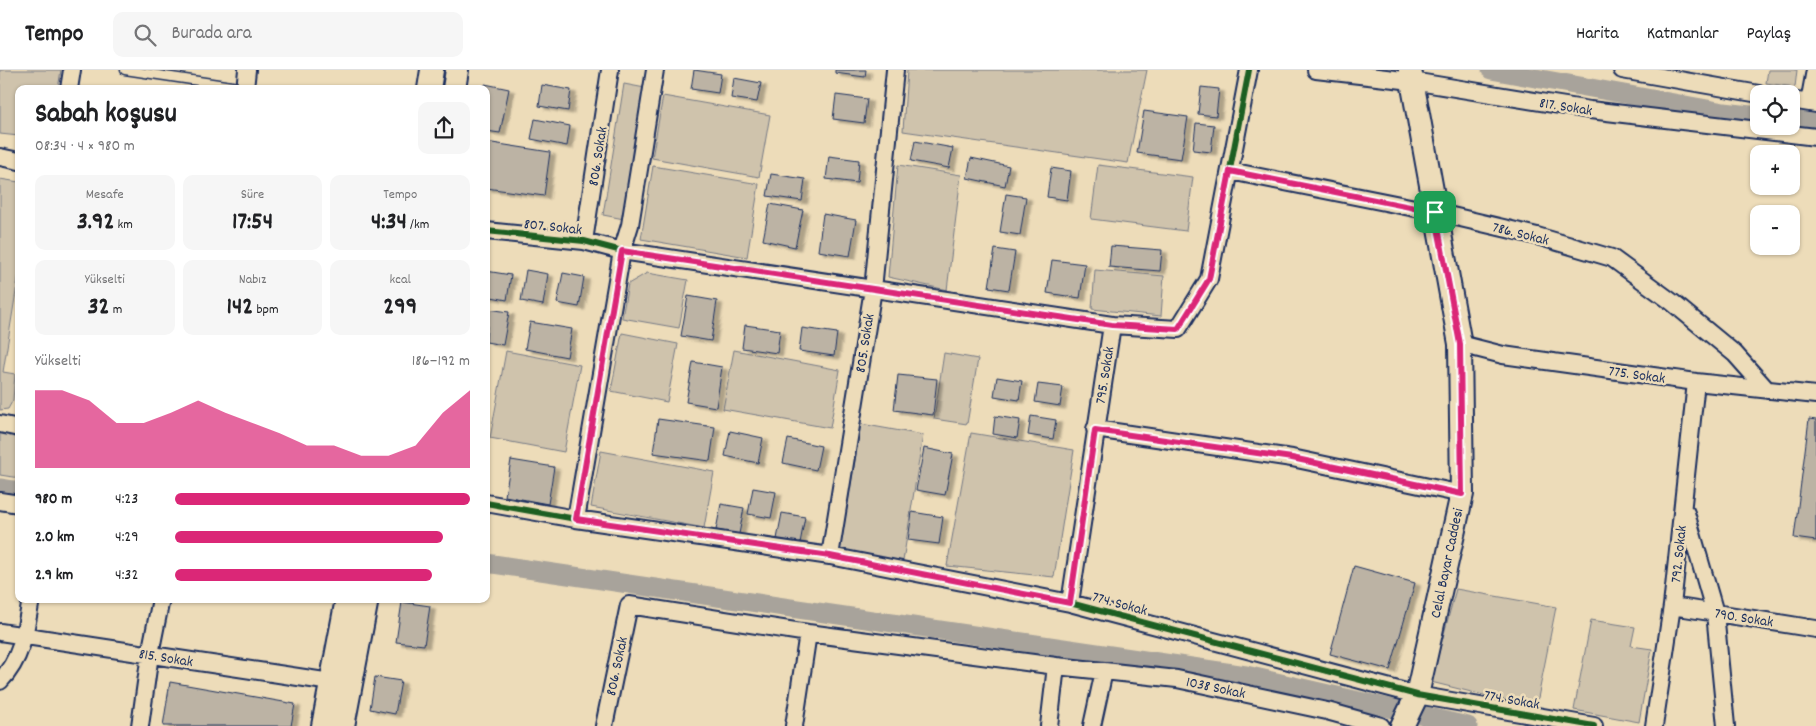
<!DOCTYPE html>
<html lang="tr">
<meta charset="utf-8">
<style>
:root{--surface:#fff;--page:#f6f6f6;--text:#202124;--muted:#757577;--line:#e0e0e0;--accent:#db2777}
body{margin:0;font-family:Dekko,sans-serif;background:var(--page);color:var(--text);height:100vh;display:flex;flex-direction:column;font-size:19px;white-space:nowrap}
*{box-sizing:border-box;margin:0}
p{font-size:16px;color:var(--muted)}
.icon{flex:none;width:28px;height:28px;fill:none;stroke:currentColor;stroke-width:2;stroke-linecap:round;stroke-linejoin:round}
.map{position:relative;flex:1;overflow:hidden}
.details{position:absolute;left:15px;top:15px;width:475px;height:518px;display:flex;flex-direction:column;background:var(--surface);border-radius:10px;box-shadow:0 1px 4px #0004}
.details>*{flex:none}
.controls{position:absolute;left:1750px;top:15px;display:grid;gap:10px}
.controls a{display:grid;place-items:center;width:50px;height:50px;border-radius:10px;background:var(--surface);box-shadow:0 1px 4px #0004;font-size:25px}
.pin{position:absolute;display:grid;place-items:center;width:42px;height:42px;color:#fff;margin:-21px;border-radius:10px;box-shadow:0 2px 8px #0006}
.round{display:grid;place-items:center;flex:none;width:52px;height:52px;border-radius:10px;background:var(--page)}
.overview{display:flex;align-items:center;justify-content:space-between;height:85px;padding:0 20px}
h1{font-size:28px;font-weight:700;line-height:38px}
.figures{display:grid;grid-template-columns:repeat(3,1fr);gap:8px;height:85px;padding:5px 20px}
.figures div{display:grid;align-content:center;border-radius:10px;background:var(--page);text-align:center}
.figures b{font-size:25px;font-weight:700}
.figures small{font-size:14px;font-weight:400}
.figures p{font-size:14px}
.chart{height:140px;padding:10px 20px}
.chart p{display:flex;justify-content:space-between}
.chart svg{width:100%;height:90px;margin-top:5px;fill:var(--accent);opacity:.7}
ul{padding:0 20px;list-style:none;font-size:16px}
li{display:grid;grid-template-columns:80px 60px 1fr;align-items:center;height:38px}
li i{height:12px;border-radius:6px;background:var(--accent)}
header{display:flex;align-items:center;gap:30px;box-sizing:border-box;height:70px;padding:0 25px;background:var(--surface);border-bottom:1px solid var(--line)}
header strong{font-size:24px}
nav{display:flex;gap:28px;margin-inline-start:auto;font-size:18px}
.search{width:350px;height:45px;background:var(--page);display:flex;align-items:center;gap:12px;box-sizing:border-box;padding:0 18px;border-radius:10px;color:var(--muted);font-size:19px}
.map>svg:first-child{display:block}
.green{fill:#cfc3ac;stroke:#757985}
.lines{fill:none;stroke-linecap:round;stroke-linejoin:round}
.canal{stroke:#a8a39b;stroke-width:19}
.building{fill:#bcb3a4;stroke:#1b2f5e;filter:url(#shadow)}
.lane-casing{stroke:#1b2f5e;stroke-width:11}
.street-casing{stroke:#1b2f5e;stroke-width:20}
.secondary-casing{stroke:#1b2f5e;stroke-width:26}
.lane{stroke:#eddcb9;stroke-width:8}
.street{stroke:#eddcb9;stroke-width:16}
.secondary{stroke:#eddcb9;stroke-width:22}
.cycleway-casing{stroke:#eddcb9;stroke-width:9}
.cycleway{stroke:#1b5e20;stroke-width:6}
.route-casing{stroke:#fff;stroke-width:10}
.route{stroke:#db2777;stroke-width:6}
.labels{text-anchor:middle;stroke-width:5;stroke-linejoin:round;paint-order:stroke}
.street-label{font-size:15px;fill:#1b2f5e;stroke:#eddcb9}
</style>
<header>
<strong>Tempo</strong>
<div class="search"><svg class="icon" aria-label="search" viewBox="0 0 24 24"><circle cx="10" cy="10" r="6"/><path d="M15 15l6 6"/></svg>Burada ara</div>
<nav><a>Harita</a><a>Katmanlar</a><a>Paylaş</a></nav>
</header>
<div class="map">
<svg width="1816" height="656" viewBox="0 0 1816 656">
<defs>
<filter id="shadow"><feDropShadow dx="5.5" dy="3" stdDeviation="1" flood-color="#0004"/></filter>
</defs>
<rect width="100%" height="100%" fill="#eddcb9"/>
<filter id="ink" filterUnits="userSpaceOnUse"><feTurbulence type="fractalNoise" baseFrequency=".02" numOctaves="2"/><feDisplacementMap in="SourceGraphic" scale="10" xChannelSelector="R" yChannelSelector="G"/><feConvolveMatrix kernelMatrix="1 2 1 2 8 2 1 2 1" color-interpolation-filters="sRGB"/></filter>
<g filter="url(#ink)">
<path class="green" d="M0,0H61L58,19H19V66L0,64Z
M907,0H1147L1128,93L903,61Z
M1768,0H1797L1795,17L1766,13Z
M624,14L645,18L624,149L603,145Z
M663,26L770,45L759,107L652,88Z
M898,95L961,105L947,220L888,207Z
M1098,95L1193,107L1186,161L1091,149Z
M653,96L759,114L747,187L641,169Z
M0,109L19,112V203L3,302L15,304L13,330L8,339L0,340Z
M1095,200L1164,206L1161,246L1092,239Z
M647,203L688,210L679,258L622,248L628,214Z
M622,263L678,274L667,332L611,321Z
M734,280L840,300L830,358L723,339Z
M506,281L580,295L564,382L490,368Z
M944,283L978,289L967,354L934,349Z
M861,354L923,365L903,491L840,480Z
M0,360L19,363V408L0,405Z
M971,363L1074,380L1054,507L947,496Z
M601,381L714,402L704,458L591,437Z
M1456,519L1556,537L1536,638L1431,612Z
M1591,550L1635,557L1631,576L1652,579L1639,652L1574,640Z"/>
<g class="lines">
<path class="canal" d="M1491,0L1724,42L1759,46
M1791,50L1816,52
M0,418L19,421
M486,493L1246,605L1468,656"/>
</g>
<path class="building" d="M694,0L721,4L718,23L691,19Z
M835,0H866L865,7L835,3Z
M734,8L761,13L757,32L731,28Z
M485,14L509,19L500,63L486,61Z
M542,15L571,20L568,41L539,36Z
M1201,17L1219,19L1216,46L1198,44Z
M836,25L867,29L864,53L833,49Z
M1144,41L1188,47L1181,89L1137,83Z
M535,49L570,56L567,76L531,69Z
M1196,53L1214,55L1211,82L1193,80Z
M915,71L953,78L949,98L911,91Z
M486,72L550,82L544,126L486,118Z
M829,86L859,90L857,113L826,109Z
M971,88L1009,96L1005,116L967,108Z
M1051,98L1071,101L1067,130L1047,127Z
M771,104L805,109L802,131L767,126Z
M1006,124L1026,127L1020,165L1000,162Z
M770,134L803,140L795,177L763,170Z
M823,144L856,150L850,186L818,181Z
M1111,176L1162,180L1160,201L1109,197Z
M995,179L1015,182L1009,220L989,217Z
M1052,190L1085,194L1080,228L1047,223Z
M526,200L548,204L543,235L521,231Z
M486,201L511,205L507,230L486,226Z
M563,203L584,207L579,237L557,233Z
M688,226L717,231L711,271L681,266Z
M488,239L509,242L503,275L486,272Z
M530,252L572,259L567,287L525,279Z
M745,255L780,260L777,283L742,278Z
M802,258L837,263L834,286L799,281Z
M693,292L722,297L716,337L686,332Z
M898,305L937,309L933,345L894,340Z
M997,307L1022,311L1019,330L994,326Z
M1038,314L1063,317L1060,336L1035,332Z
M995,346L1020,350L1017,368L993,364Z
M1031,346L1056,350L1053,369L1028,365Z
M658,349L715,357L710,391L653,383Z
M1809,349L1816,350V471L1794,468Z
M730,361L763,368L758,393L725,386Z
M788,369L821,376L816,400L783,393Z
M924,378L953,384L945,425L916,420Z
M511,390L554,397L548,434L505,426Z
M753,418L776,422L771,448L748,444Z
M721,434L744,438L739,464L716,460Z
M912,442L943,447L939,474L908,470Z
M782,443L805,447L800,473L777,469Z
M1354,496L1415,513L1390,600L1330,584Z
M402,532L430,536L424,575L396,572Z
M375,607L401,611L395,644L370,639Z
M170,612L295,634L291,656H163Z"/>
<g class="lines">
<g class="lane-casing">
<path id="lane" d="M125,0L245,18"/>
</g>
<g class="street-casing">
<path id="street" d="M1316,0L1412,11L1590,40L1816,67
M1622,0L1759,24
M69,19L72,0
M245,19L247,0
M1791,30L1816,34
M1809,33L1815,0
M0,87L19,91
M1230,101L1435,142L1537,166L1612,188L1672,232L1735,284L1767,320
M486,161L584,171L622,181L1112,255L1178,259L1209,209L1249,0
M584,171L610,0
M1460,274L1503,285L1696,312L1816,325
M0,354L19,358
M1095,359L1292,388L1462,424
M0,431L19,434
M486,433L576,449L830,486L1070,533L1417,625L1594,656
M1686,443L1715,543L1726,656
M576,449L622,181L630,155L655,0
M830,486L873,219L895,0
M1070,533L1112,255
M1672,536L1816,559
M0,562L331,612
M0,611C22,589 26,559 31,529
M140,656L150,584L161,529
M604,656L629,535L808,563L1056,596
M794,656L808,563
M1049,656L1056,596L1104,601
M1092,656L1104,601L1177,609L1327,641L1381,656
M1654,656L1672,536L1696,312"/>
</g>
<g class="secondary-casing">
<path id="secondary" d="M429,19L432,0
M454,19L457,0
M323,656L347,529
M343,656L367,529
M1402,656L1417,625L1462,424L1460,274L1410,0"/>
</g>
<use href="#lane" class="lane"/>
<use href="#street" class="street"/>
<use href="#secondary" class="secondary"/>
<g class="cycleway-casing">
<path id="cycleway" d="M486,161L584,171L622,181L1112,255L1178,259L1209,209L1249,0
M486,433L576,449L830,486L1070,533L1417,625L1594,656"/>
</g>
<use href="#cycleway" class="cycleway"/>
</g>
</g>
<g class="lines" filter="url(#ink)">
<g class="route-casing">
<path id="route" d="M1230,101L1435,142L1460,274L1462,424L1292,388L1095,360L1070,533L830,486L576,449L622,181L1112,255L1178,259L1209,209Z"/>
</g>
<use href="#route" class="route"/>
</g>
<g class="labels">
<g class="street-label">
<text transform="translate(1566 36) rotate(9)" y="5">817. Sokak</text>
<text transform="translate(597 86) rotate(-81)" y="5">806. Sokak</text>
<text transform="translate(553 156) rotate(6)" y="5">807. Sokak</text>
<text transform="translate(1521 163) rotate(14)" y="5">786. Sokak</text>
<text transform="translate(864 273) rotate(-81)" y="5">805. Sokak</text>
<text transform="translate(1637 304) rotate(8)" y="5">775. Sokak</text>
<text transform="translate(1104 305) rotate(-81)" y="5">795. Sokak</text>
<text transform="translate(1678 484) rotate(-84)" y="5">792. Sokak</text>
<text transform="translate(1446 493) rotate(-78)" y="5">Celal Bayar Caddesi</text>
<text transform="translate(1120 533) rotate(15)" y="5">774. Sokak</text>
<text transform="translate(1744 547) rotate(9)" y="5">790. Sokak</text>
<text transform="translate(166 587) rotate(9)" y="5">815. Sokak</text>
<text transform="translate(616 596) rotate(-78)" y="5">806. Sokak</text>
<text transform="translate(1216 617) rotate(12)" y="5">1038 Sokak</text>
<text transform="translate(1512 629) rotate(10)" y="5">774. Sokak</text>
</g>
</g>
</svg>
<div class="controls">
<a><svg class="icon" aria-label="locate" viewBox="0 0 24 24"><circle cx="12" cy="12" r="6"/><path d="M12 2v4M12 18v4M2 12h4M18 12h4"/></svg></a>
<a>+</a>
<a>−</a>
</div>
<div class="pin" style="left:1435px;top:142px;background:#1e9e55"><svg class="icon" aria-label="arrive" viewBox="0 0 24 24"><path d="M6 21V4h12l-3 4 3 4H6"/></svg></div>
<section class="details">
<div class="overview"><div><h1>Sabah koşusu</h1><p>08:34 · 4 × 980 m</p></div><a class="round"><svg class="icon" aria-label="share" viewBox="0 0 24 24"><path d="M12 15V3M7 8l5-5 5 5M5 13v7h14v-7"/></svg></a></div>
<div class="figures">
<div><p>Mesafe</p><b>3.92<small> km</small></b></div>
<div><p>Süre</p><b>17:54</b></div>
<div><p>Tempo</p><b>4:34<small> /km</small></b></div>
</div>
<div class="figures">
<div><p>Yükselti</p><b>32<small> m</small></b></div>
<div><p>Nabız</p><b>142<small> bpm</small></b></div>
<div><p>kcal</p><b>299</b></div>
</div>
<div class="chart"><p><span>Yükselti</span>186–192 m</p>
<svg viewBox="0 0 160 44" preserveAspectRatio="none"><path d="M0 44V6L10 6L20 11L30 22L40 22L50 17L60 11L70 17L80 22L90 27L100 33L110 33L120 38L130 38L140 33L150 17L160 6V44z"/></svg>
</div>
<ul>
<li><b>980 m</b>4:23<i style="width:100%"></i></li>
<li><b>2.0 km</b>4:29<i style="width:91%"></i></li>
<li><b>2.9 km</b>4:32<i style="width:87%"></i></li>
</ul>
</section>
</div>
